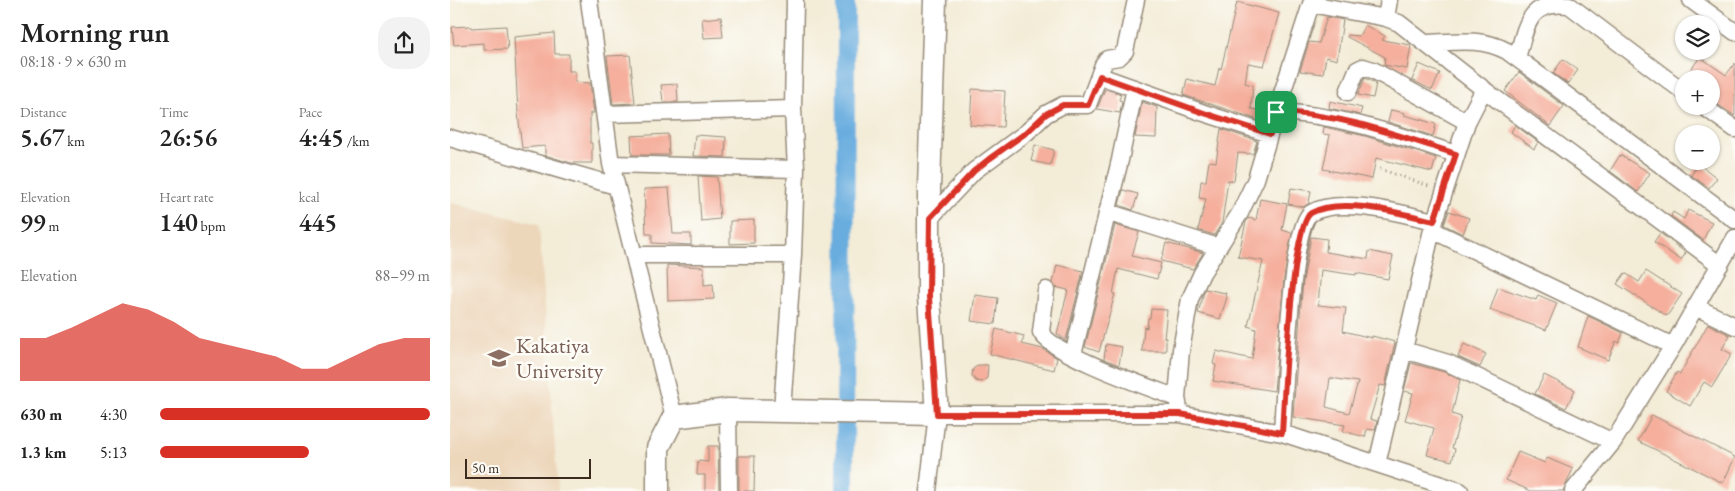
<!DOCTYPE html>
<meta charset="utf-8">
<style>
:root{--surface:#fff;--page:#f2f2f2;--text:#222;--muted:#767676;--accent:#d93025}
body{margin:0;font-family:"EB Garamond",serif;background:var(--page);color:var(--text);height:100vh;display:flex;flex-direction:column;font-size:19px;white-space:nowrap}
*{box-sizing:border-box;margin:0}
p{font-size:16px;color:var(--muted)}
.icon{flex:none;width:28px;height:28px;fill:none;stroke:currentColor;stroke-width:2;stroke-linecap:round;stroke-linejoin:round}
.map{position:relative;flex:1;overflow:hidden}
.side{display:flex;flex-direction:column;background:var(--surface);width:450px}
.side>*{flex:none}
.buttons{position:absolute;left:1225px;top:15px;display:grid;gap:10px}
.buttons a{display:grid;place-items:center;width:45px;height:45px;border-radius:50%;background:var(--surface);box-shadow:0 1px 4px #0004;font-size:25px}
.scale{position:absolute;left:15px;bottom:12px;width:126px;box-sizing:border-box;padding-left:5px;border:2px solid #3b2a1e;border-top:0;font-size:14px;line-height:18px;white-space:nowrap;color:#3b2a1e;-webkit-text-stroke:4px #fdfcf7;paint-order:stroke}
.pin{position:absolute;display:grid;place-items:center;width:42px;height:42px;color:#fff;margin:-21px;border-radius:10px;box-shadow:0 2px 8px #0006}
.round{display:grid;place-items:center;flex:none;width:52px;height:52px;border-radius:20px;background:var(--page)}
.headline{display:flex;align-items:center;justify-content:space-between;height:85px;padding:0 20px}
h1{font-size:28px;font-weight:600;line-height:38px}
.figures{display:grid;grid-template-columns:repeat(3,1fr);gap:8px;height:85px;padding:5px 20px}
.figures div{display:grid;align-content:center}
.figures b{font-size:25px;font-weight:600}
.figures small{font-size:14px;font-weight:400}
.figures p{font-size:14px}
.chart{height:140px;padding:10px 20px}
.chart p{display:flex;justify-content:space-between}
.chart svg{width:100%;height:90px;margin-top:5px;fill:var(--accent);opacity:.7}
ul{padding:0 20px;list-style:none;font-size:16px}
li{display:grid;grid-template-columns:80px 60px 1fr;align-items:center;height:38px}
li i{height:12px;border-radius:6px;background:var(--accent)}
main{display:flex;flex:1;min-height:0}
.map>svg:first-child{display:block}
.built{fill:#edd7bb}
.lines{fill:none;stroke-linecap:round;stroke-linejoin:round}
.canal{stroke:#69addf;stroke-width:18}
.building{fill:#f5af9c;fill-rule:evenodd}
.street-casing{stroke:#978b7a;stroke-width:19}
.secondary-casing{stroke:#978b7a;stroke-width:25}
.path{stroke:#978b7a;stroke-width:3;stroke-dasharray:1 4;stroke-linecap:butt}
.street{stroke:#fff;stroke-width:16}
.secondary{stroke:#fff;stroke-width:22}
.route-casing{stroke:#fff;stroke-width:10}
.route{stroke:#d93025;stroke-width:6}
.labels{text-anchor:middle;stroke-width:5;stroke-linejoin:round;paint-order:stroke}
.education-label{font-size:22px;fill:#785e54;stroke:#fdfcf7;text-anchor:start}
</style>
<main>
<section class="side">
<div class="headline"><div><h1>Morning run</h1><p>08:18 · 9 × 630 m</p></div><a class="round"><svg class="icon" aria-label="share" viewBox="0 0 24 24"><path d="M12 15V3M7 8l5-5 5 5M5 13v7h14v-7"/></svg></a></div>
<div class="figures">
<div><p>Distance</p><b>5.67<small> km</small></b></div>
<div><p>Time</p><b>26:56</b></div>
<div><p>Pace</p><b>4:45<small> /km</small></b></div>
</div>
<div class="figures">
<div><p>Elevation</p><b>99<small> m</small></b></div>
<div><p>Heart rate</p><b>140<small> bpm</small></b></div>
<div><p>kcal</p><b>445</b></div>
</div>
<div class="chart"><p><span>Elevation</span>88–99 m</p>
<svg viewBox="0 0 160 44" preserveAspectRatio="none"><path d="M0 44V23L10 23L20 18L30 12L40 6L50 9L60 15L70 23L80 26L90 29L100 32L110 38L120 38L130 32L140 26L150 23L160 23V44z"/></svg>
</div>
<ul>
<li><b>630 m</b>4:30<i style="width:100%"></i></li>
<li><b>1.3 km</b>5:13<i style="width:55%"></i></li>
</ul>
</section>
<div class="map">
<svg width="1285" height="491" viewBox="0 0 1285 491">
<rect width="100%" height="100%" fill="#fdfcf7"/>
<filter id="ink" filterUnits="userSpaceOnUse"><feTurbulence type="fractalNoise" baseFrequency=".02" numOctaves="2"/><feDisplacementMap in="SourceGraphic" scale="10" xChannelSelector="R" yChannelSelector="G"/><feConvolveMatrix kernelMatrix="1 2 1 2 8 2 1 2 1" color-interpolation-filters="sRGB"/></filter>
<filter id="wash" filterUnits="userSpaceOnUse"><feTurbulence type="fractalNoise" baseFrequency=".0096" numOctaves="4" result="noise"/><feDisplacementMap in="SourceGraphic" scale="20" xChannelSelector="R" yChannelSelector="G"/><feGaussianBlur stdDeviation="1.12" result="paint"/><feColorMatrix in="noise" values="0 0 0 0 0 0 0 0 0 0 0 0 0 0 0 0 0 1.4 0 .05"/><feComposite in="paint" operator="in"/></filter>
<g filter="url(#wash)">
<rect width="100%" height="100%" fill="#f3ecd7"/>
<path class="built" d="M0,203L89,224L108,491H0Z"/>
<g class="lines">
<path class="canal" d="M395,491L396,0"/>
</g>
<g id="blocks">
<path class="building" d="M787,2L829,13L814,66L798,63L795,83L803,85L801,109L811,110L809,120L733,95L737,79L765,86L769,68L771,69Z
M271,17L273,37L254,38L252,19Z
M877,17L893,20L887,60L876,57L873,74L850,71L859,42L869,43Z
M915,25L935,36L932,40L961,45L957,69L934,65L935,57L897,37L898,35L909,36Z
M20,26L21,28L56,26L58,49L34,50V43L4,45L2,27Z
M104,33L105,54H119V71H125V82L140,83L144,113H140V143H142V163H121L95,155V146L72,148L68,113L64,37Z
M180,55L185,103L163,104L157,56Z
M1250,57L1276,75L1285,63V116L1261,100V79H1234Z
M1113,59L1128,70L1118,84L1103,73Z
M969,64L990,73L982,90L962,80Z
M1069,72L1114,106L1100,126L1055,91Z
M915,78L926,83L923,98L908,95Z
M227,84L228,102H213L211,85Z
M522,89L555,91L553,127L520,125Z
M655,89L671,94L669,100L672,101L670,113L647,109Z
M880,101L912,108L910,115L879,108Z
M692,102L707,107L706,138L685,137Z
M941,110L955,113L954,115L986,124L983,136L938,122Z
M1065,125L1088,142L1084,149L1061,132Z
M874,127L915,136L986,158L982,172L926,158L922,179L873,169L880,135L873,134Z
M771,129L807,141L803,154L788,153L784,181L778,180L772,223L764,235L748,230L756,199L749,198L751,181H756L759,161L766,162Z
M218,134L219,155H182L181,136Z
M245,135L276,137L275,157L243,156Z
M585,145L604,150L600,165L581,161Z
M1170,155L1200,173L1188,192L1160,171Z
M1249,164L1267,178L1259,188L1241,175Z
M248,176L267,177L270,219L251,221Z
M219,188L223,234H241V245L202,243V234H196L194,189Z
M841,188L861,191L859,203L854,207L838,204Z
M673,190L688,194L683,210L669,205Z
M810,199L837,204L832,230L842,233L834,278L824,391L763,381L766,365L763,364L766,351L802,359L806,329L798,326L813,261L788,257L796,222L799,218L806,220Z
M1238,210L1262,222L1253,240L1221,216L1223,212L1234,219Z
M999,211L1019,218L1013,234L994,225Z
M304,220V243L280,244V221Z
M665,225L689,232L682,256L711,263L707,279L668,269L663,294H665L649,352L635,347Z
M1210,233L1236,253L1231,260L1204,242Z
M861,237L877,239L876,252L918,259L919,251L943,256L938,279L906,273V275L871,270L868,305L896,308L893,331L922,338V336L945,342L935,386L930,385L920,419L927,421L925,430L917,429L915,437L893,431L895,425L843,417L850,316L853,281ZM880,378L908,382L899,413L876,407Z
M716,243L743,250L753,253L743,269L711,261Z
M217,265L254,267V285L263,284L264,299L218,301Z
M607,265L633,271L616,340L607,334L618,290L605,287L603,283Z
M1196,271L1232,294L1217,316L1167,284L1175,273L1189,282Z
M1048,287L1086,300L1088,295L1107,303L1096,330L1040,310Z
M755,289L776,293L775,296L777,297L770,319L748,313Z
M525,295L548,298L545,324L521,321Z
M701,309L717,310L714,338H716V351H692L694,327L697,328L698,318H700Z
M1138,316L1173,333L1169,343L1166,341L1158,360L1128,347Z
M1258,324L1280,335L1272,349L1282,354L1262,387L1254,382L1240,406L1216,391L1227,372L1230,374Z
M546,329L574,336L572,344L593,349L607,358L604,370L540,354Z
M656,344L672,347L669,365L654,359Z
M1014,344L1036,354L1030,367L1008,357Z
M961,363L994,372L1010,380L1002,414L1011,417L1002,448L1005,449L1002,461L977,455L984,428L955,420L963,393L954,391Z
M528,365H538L537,378L532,382L526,381L522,376L523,369Z
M1094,375L1125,390L1116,408L1085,394Z
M1202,415L1285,457L1273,483L1188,441Z
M258,446H268L269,491H255V475H247L248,461L258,462Z
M1068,452L1095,463L1097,458L1123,469L1113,491H1081L1056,480Z
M289,456H305L304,491H289Z"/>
</g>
</g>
<g filter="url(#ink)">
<use href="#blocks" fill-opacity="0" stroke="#978b7a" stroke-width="1"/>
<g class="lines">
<g class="street-casing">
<path id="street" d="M139,0L161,164L224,417
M1241,0L1285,32
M861,4L936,18L949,23L1045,98L1270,265
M936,18L939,0
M976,43C1005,42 1030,37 1057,51L1285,220
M1067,58C1076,28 1077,0 1119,5L1234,92
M650,76L754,113L819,134
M898,92L907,70L913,67L923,70L1017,122
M1253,106L1285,129
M343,109L345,0
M826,112C888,114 947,135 1006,154
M155,114L343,109L346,169L343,255L332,410
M0,138L166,186
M161,164L346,169
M657,212L768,247
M480,218L524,171L577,132L596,114L613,105H638L653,65L657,59L669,57L675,51L686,0
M982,230L1223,346
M184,255H343
M596,290L591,332C601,354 701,388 727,398L729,408
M1246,307L1285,326
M954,350L998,363L1163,442
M623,355L670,160L685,88
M727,398L731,350L740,299L752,273L790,213L806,179L826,112L861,4L864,0
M278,410L279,491
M832,433C834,401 841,225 861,213C890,196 953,214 984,221
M927,464L982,230L1017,122L1034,89
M478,491L487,414H729L832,433L1010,491
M1123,491L1163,442L1223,346L1285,238"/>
</g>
<g class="secondary-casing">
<path id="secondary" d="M208,491V448L224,417L278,410L487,414L479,297V187L485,0"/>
</g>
<path class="path" d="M930,169L979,186"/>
<use href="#street" class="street"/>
<use href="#secondary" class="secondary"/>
</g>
</g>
<g class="lines" filter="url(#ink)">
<g class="route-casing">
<path id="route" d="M650,76L754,113L820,134L826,112C888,113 947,135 1006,154L984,221C953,214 891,196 861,213C841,225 834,402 832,433L730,414H487L479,297L480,218L524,171L539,159L577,132L596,114L613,105H638Z"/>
</g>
<use href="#route" class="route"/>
</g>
<defs>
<g id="university-bare" transform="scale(1.725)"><path d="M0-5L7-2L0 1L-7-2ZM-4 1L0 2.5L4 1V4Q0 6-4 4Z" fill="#8d6e63" stroke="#fdfcf7" stroke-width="2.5" paint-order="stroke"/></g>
</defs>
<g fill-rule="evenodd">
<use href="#university-bare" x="49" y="358"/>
</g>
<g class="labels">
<g class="education-label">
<text x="66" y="353">Kakatiya<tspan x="66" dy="25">University</tspan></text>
</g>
</g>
</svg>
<div class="buttons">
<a><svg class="icon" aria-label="layers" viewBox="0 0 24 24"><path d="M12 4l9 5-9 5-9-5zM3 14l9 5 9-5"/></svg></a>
<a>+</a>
<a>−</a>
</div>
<div class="scale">50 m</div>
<div class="pin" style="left:826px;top:112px;background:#1e9e55"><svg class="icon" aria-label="arrive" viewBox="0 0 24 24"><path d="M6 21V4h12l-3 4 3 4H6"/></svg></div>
</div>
</main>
